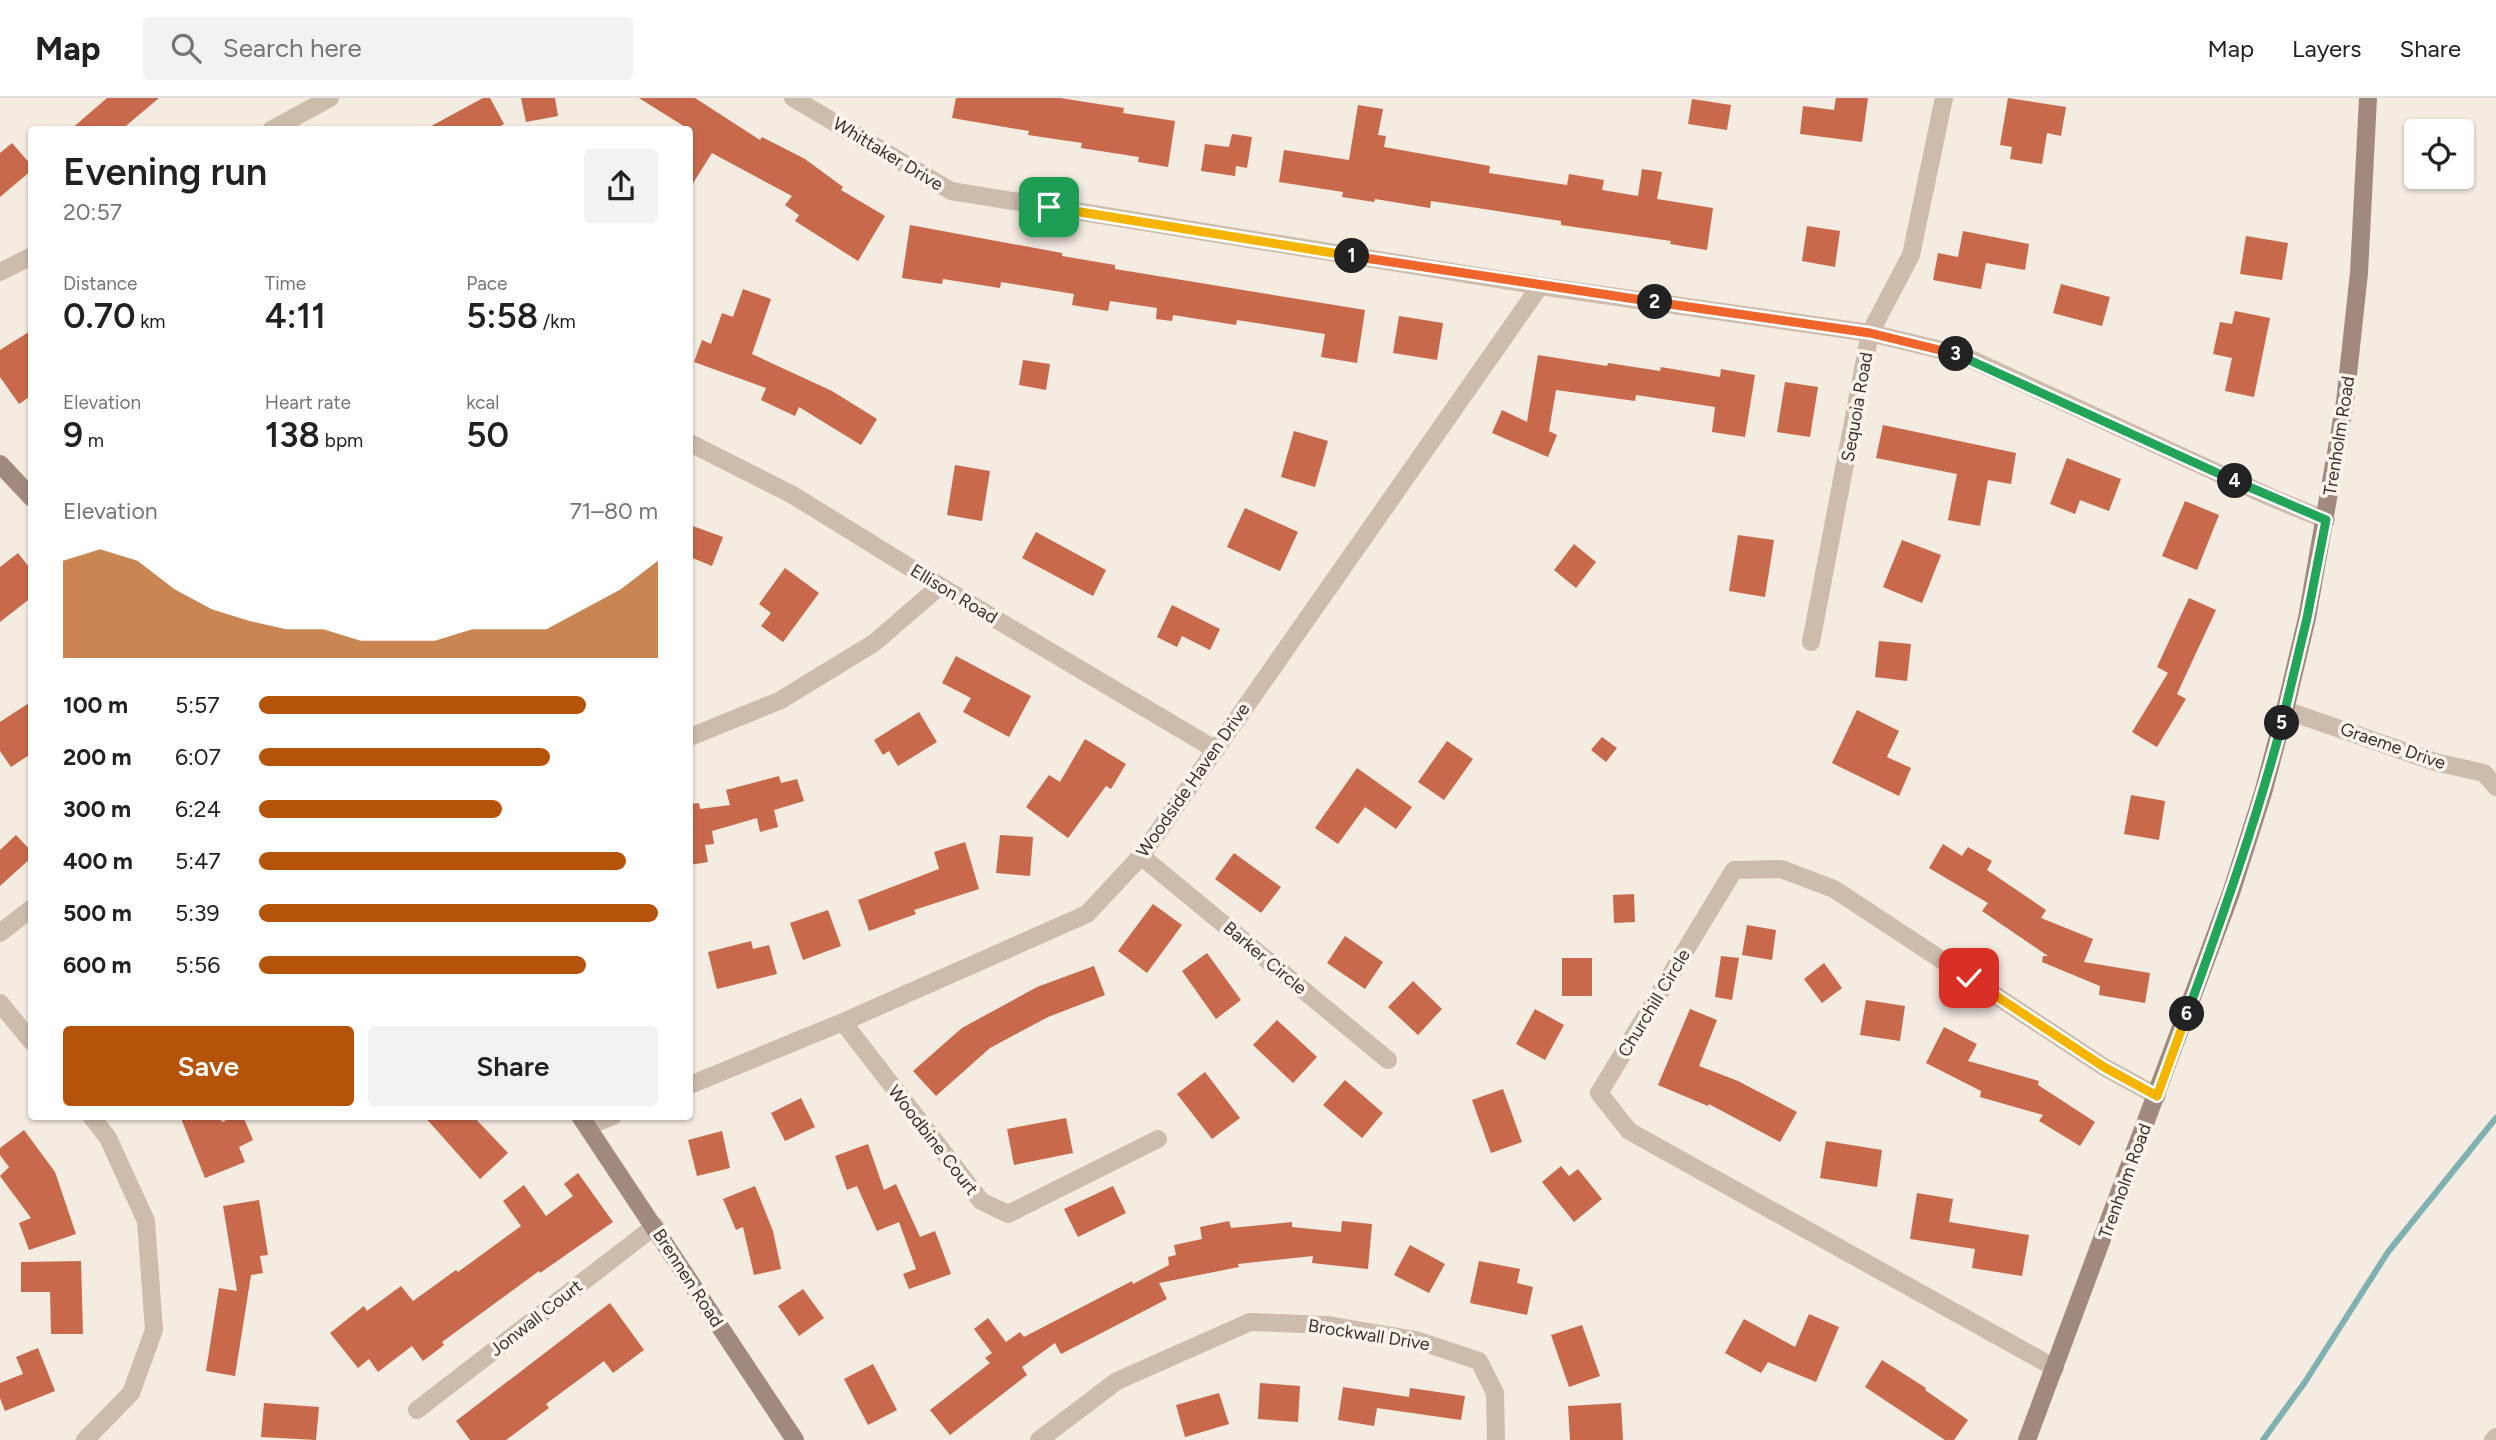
<!DOCTYPE html>
<meta charset="utf-8">
<style>
:root{--surface:#fff;--page:#f2f2f2;--text:#202124;--muted:#757577;--line:#e0e0e0;--accent:#b45309}
body{margin:0;font-family:Figtree,sans-serif;background:var(--page);color:var(--text);height:100vh;display:flex;flex-direction:column;font-size:26px;white-space:nowrap}
*{box-sizing:border-box;margin:0}
p{font-size:23px;color:var(--muted)}
.icon{flex:none;width:38px;height:38px;fill:none;stroke:currentColor;stroke-width:2;stroke-linecap:round;stroke-linejoin:round}
.map{position:relative;flex:1;overflow:hidden}
.side{position:absolute;left:28px;top:28px;width:665px;height:994px;display:flex;flex-direction:column;background:var(--surface);border-radius:7px;box-shadow:0 2px 5px #0004}
.side>*{flex:none}
.buttons{position:absolute;left:2404px;top:21px;display:grid;gap:14px}
.buttons a{display:grid;place-items:center;width:70px;height:70px;border-radius:7px;background:var(--surface);box-shadow:0 2px 5px #0004;font-size:35px}
.pin{position:absolute;display:grid;place-items:center;width:60px;height:60px;color:#fff;margin:-30px;border-radius:14px;box-shadow:0 4px 10px #0006}
.km{position:absolute;width:35px;height:35px;margin:-18px;border-radius:50%;background:#222;color:#fff;font-size:19px;line-height:35px;text-align:center}
.round{display:grid;place-items:center;flex:none;width:74px;height:74px;border-radius:7px;background:var(--page)}
.headline{display:flex;align-items:center;justify-content:space-between;height:119px;padding:0 35px}
h1{font-size:38px;font-weight:600;line-height:52px}
.metrics{display:grid;grid-template-columns:repeat(3,1fr);gap:10px;height:119px;padding:7px 35px}
.metrics div{display:grid;align-content:center}
.metrics b{font-size:35px;font-weight:600}
.metrics small{font-size:19px;font-weight:400}
.metrics p{font-size:19px}
.chart{height:196px;padding:14px 35px}
.chart p{display:flex;justify-content:space-between}
.chart svg{width:100%;height:126px;margin-top:7px;fill:var(--accent);opacity:.7}
.primary-button{display:flex;gap:14px;margin-top:auto;padding:14px 35px}
.primary-button a{flex:1;height:80px;border-radius:7px;background:var(--accent);color:#fff;font-size:28px;font-weight:600;line-height:80px;text-align:center}
.primary-button a+a{background:var(--page);color:var(--text)}
ul{padding:0 35px;list-style:none;font-size:23px}
li{display:grid;grid-template-columns:112px 84px 1fr;align-items:center;height:52px}
li i{height:18px;border-radius:9px;background:var(--accent)}
header{display:flex;align-items:center;gap:42px;box-sizing:border-box;height:98px;padding:0 35px;background:var(--surface);border-bottom:2px solid var(--line)}
header strong{font-size:33px}
nav{display:flex;gap:38px;margin-inline-start:auto;font-size:24px}
.search{width:490px;height:63px;background:var(--page);display:flex;align-items:center;gap:18px;box-sizing:border-box;padding:0 24px;border-radius:7px;color:var(--muted);font-size:26px}
.map>svg:first-child{display:block}
.lines{fill:none;stroke-linecap:round;stroke-linejoin:round}
.stream{stroke:#7fb0b2;stroke-width:6}
.building{fill:#c8694b}
.street{stroke:#cdbbac;stroke-width:18}
.secondary{stroke:#a18a7d;stroke-width:18}
.split-1-casing{stroke:#fff;stroke-width:14}
.split-2-casing{stroke:#fff;stroke-width:14}
.split-3-casing{stroke:#fff;stroke-width:14}
.split-4-casing{stroke:#fff;stroke-width:14}
.split-5-casing{stroke:#fff;stroke-width:14}
.split-6-casing{stroke:#fff;stroke-width:14}
.split-7-casing{stroke:#fff;stroke-width:14}
.split-1{stroke:#f5b400;stroke-width:9}
.split-2{stroke:#f0652b;stroke-width:9}
.split-3{stroke:#f0652b;stroke-width:9}
.split-4{stroke:#22a559;stroke-width:9}
.split-5{stroke:#22a559;stroke-width:9}
.split-6{stroke:#22a559;stroke-width:9}
.split-7{stroke:#f5b400;stroke-width:9}
.labels{text-anchor:middle;stroke-width:7;stroke-linejoin:round;paint-order:stroke}
.street-label{font-size:18px;fill:#3b302b;stroke:#fbf5ee}
</style>
<header>
<strong>Map</strong>
<div class="search"><svg class="icon" aria-label="search" viewBox="0 0 24 24"><circle cx="10" cy="10" r="6"/><path d="M15 15l6 6"/></svg>Search here</div>
<nav><a>Map</a><a>Layers</a><a>Share</a></nav>
</header>
<div class="map">
<svg width="2496" height="1342" viewBox="0 0 2496 1342">
<rect width="100%" height="100%" fill="#f4ebe1"/>
<g class="lines">
<path class="stream" d="M2263,1342L2305,1284L2388,1154L2496,1020"/>
</g>
<path class="building" d="M107,0H159L121,32H70Z
M483,0H490L504,26L494,32H424Z
M521,0H555L558,18L526,24Z
M639,0H695L760,42L762,39L805,61L843,89L841,92L885,118L858,163L795,123L799,117L785,107L792,98L712,55L690,90V32Z
M956,0H1060L1124,10L1123,15L1175,23L1168,69L1138,64L1139,59L1081,50L1082,45L1028,37L1029,33L952,20Z
M1836,0H1868L1862,44L1800,36L1803,8L1834,12Z
M2008,0L2066,9L2061,38L2047,35L2042,66L2010,61L2012,49L2000,47Z
M1692,1L1731,7L1727,32L1688,26Z
M1358,7L1383,11L1378,37L1386,38L1384,49L1490,68L1489,75L1567,87L1569,76L1604,82L1602,92L1638,98L1642,71L1662,74L1657,101L1713,110L1707,152L1670,146L1671,143L1561,127V123L1484,111L1431,103L1430,110L1375,101L1374,104L1342,99L1343,94L1279,84L1284,52L1349,62Z
M1232,36L1252,39L1247,70L1236,68L1235,78L1201,73L1205,46L1229,49Z
M12,45L32,68V72L0,99V55Z
M910,127L1062,155V158L1115,167V171L1365,212L1357,265L1321,259L1325,236L1237,222L1236,227L1173,217L1172,223L1156,221L1157,210L1110,203L1108,213L1072,207L1074,196L1001,184L1000,190L943,181L942,186L902,180Z
M1807,128L1840,133L1835,169L1802,163Z
M1963,133L2029,146L2025,172L1986,165L1981,191L1933,182L1938,155L1958,159Z
M2246,138L2288,145L2282,182L2240,176Z
M2061,186L2110,199L2102,228L2053,215Z
M743,191L771,201L752,256L832,293L877,321L861,347L799,309L795,318L761,302L766,290L694,264L702,242L711,246L722,215L733,219Z
M2235,213L2270,220L2254,299L2225,293L2232,260L2213,256L2220,224L2232,226Z
M1399,218L1443,225L1437,262L1393,255Z
M32,232V297L19,306L0,279V252Z
M1538,257L1607,268L1608,265L1660,273L1661,269L1720,279L1721,271L1755,277L1745,339L1712,334L1715,309L1636,297L1635,303L1556,292L1549,333L1557,337L1548,359L1492,335L1502,312L1527,324Z
M1023,262L1050,266L1046,292L1019,287Z
M1785,284L1818,289L1810,339L1777,334Z
M1883,327L2016,355L2011,386L1988,382L1980,428L1948,422L1957,376L1876,360Z
M1294,333L1328,343L1315,389L1281,379Z
M2067,360L2121,381L2109,413L2080,402L2075,416L2050,406Z
M955,367L990,373L982,423L947,417Z
M2185,403L2219,417L2197,472L2162,458Z
M1245,410L1298,434L1280,473L1227,449Z
M690,427L723,439L712,468L690,459Z
M1036,434L1106,472L1093,498L1022,460Z
M1738,437L1774,442L1765,499L1729,493Z
M1902,442L1941,457L1922,505L1883,489Z
M1574,446L1596,464L1576,490L1554,472Z
M18,455L32,473V499L0,524V469Z
M785,470L819,495L783,544L761,528L771,515L759,506Z
M2189,500L2216,512L2177,596L2186,601L2157,649L2132,634L2168,575L2157,569Z
M1172,507L1220,531L1210,552L1182,538L1177,549L1157,539Z
M1879,543L1911,546L1907,583L1875,579Z
M956,558L1031,598L1009,639L963,614L971,600L942,585Z
M32,603V655L11,669L0,653V624Z
M1857,612L1899,633L1887,659L1911,670L1899,698L1832,665Z
M919,614L937,644L898,668L889,653L883,657L874,642Z
M1602,639L1617,650L1606,664L1591,652Z
M1085,641L1126,666L1111,691L1106,688L1068,740L1026,709L1049,677L1060,684Z
M1447,643L1473,661L1444,702L1418,684Z
M1357,670L1412,709L1396,731L1365,709L1338,746L1315,730Z
M779,678L781,685L797,681L804,703L774,712L778,729L760,734L757,720L712,733L714,746L705,747L708,764L690,767V706L699,705L700,711L730,707L726,692Z
M2131,697L2165,703L2159,742L2124,736Z
M16,737L32,754V759L0,788V752Z
M1000,737L1033,739L1030,778L996,775Z
M965,744L979,791L914,812L916,816L869,833L858,802L939,771L934,754Z
M1943,746L1962,758L1968,749L1992,763L1987,772L2046,812L2041,820L2093,841L2084,864L2150,875L2145,905L2099,897L2100,888L2042,864L2043,858H2048L1982,813L1988,805L1929,770Z
M1234,755L1281,789L1261,815L1215,781Z
M1634,796L1635,824L1614,825L1613,797Z
M1153,806L1182,827L1147,875L1118,853Z
M828,812L841,848L803,862L790,825Z
M1747,827L1776,832L1772,862L1742,857Z
M1345,838L1383,864L1365,891L1327,865Z
M751,843L753,851L769,847L777,876L717,891L708,854Z
M1207,855L1241,902L1216,921L1182,873Z
M1721,858L1739,860L1732,902L1715,899Z
M1562,860H1592V898H1562Z
M1824,865L1842,890L1822,905L1804,881Z
M1094,868L1105,897L1048,919L990,950L936,998L913,973L962,930L1037,889Z
M1413,883L1442,911L1418,937L1388,909Z
M1866,902L1905,908L1900,943L1860,937Z
M1535,911L1564,927L1545,962L1516,946Z
M1690,911L1717,922L1699,968L1738,983L1797,1014L1780,1044L1709,1006L1708,1008L1658,987Z
M1277,922L1317,959L1293,985L1253,947Z
M1944,929L1977,946L1968,963L2039,983L2038,987L2095,1024L2080,1048L2039,1023L2043,1017L1980,999L1981,993L1926,965Z
M1205,974L1240,1020L1212,1041L1177,996Z
M1345,982L1383,1015L1362,1040L1323,1007Z
M1503,991L1522,1044L1491,1055L1472,1002Z
M801,1000L815,1029L785,1043L771,1015Z
M180,1018H220L222,1024L235,1018H243L253,1042L239,1049L245,1064L205,1080Z
M424,1018H473L508,1055L480,1081Z
M1066,1020L1073,1055L1014,1067L1007,1031Z
M24,1032L55,1074L76,1136L29,1152L19,1125L31,1120L0,1078L9,1069L0,1057V1050Z
M722,1033L730,1070L697,1078L688,1042Z
M1826,1043L1882,1052L1877,1089L1820,1080Z
M868,1046L884,1092L896,1086L920,1139L935,1133L951,1176L909,1191L903,1176L916,1171L899,1124L877,1133L857,1088L847,1092L835,1058Z
M1561,1068L1569,1078L1578,1071L1602,1101L1574,1124L1542,1084Z
M578,1075L613,1124L540,1175L539,1173L442,1244L444,1247L423,1263L412,1248L378,1274L369,1261L358,1270L330,1235L364,1208L367,1213L401,1188L413,1203L456,1172L458,1174L521,1128L503,1103L524,1087L546,1118L573,1098L564,1086Z
M755,1088L773,1133L781,1171L754,1177L743,1129L736,1132L723,1101Z
M1113,1088L1126,1115L1078,1139L1064,1111Z
M1917,1095L1953,1101L1949,1124L2029,1137L2022,1178L1972,1170L1975,1151L1910,1141Z
M259,1102L268,1157L260,1158L263,1175L251,1177L235,1278L206,1273L219,1190L237,1193L223,1108Z
M1229,1123L1231,1130L1292,1124V1129L1341,1134L1342,1123L1372,1126L1368,1171L1312,1165L1313,1158L1238,1166L1239,1169L1159,1185L1167,1201L1061,1256L1055,1245L1022,1269L1027,1277L950,1337L930,1312L990,1265L985,1260L992,1255L974,1231L988,1220L1006,1244L1020,1234L1024,1239L1132,1183L1133,1186L1169,1167L1168,1159L1176,1157L1174,1147L1202,1141L1200,1129Z
M1410,1147L1445,1166L1429,1195L1394,1177Z
M81,1163L83,1236H51L50,1194H21V1164Z
M1479,1163L1520,1171L1517,1185L1533,1189L1527,1217L1470,1205Z
M803,1191L824,1220L799,1238L778,1208Z
M610,1205L644,1252L613,1275L604,1263L546,1306L549,1310L506,1342H470L456,1323Z
M1809,1216L1839,1229L1816,1284L1768,1264L1761,1275L1725,1255L1744,1221L1795,1249Z
M1582,1227L1600,1278L1569,1289L1551,1237Z
M38,1250L55,1293L5,1313L0,1300V1285L23,1276L16,1259Z
M1882,1262L1926,1290L1925,1292L1968,1322L1954,1342H1945L1865,1289Z
M873,1266L897,1312L868,1327L844,1281Z
M1260,1285L1300,1288L1298,1324L1258,1321Z
M1343,1289L1409,1299L1410,1290L1465,1298L1461,1322L1377,1310L1374,1328L1338,1322Z
M1219,1295L1229,1326L1185,1339L1176,1307Z
M264,1305L319,1309L316,1342L261,1339Z
M1621,1305L1623,1342H1570L1568,1308Z"/>
<g class="lines">
<path class="street" d="M793,0L951,93L1540,188L1870,235L1962,257L2270,399L2326,422
M271,32L330,0
M0,174L32,158
M690,345L791,396L940,488L1216,652
M1811,544L1870,235L1911,157L1944,0
M2285,612L2435,664L2484,675L2496,689
M690,639L779,603L874,545L940,488
M1141,758L1388,962
M0,835L32,810
M0,905L32,944
M843,924L981,1103L1008,1116L1158,1041
M690,987L843,924L1087,816L1141,758L1540,188
M589,1028L613,1018
M2055,1270L1629,1033L1599,995L1734,772L1781,771L1834,791L2104,969L2157,998
M417,1312L655,1128
M85,1342L131,1295L154,1232L146,1123L108,1040L91,1018
M1039,1342L1117,1283L1250,1224L1328,1227L1416,1242L1479,1263L1495,1295L1496,1342
M2493,1342L2496,1339"/>
<path class="secondary" d="M0,366L32,400
M580,1018L795,1342
M2027,1342L2231,795L2263,695L2285,612L2307,520L2345,304L2359,175L2368,0"/>
</g>
<g class="lines">
<g class="split-1-casing">
<path id="split-1" d="M1049,109L1352,158"/>
</g>
<g class="split-2-casing">
<path id="split-2" d="M1352,158L1655,204"/>
</g>
<g class="split-3-casing">
<path id="split-3" d="M1655,204L1870,235L1956,256"/>
</g>
<g class="split-4-casing">
<path id="split-4" d="M1956,256L2235,383"/>
</g>
<g class="split-5-casing">
<path id="split-5" d="M2235,383L2326,422L2307,520L2282,625"/>
</g>
<g class="split-6-casing">
<path id="split-6" d="M2187,916C2222,820 2256,724 2282,625"/>
</g>
<g class="split-7-casing">
<path id="split-7" d="M1969,880L2104,969L2157,998L2187,916"/>
</g>
<use href="#split-1" class="split-1"/>
<use href="#split-2" class="split-2"/>
<use href="#split-3" class="split-3"/>
<use href="#split-4" class="split-4"/>
<use href="#split-5" class="split-5"/>
<use href="#split-6" class="split-6"/>
<use href="#split-7" class="split-7"/>
</g>
<g class="labels">
<g class="street-label">
<text transform="translate(888 56) rotate(31)" y="6">Whittaker Drive</text>
<text transform="translate(1857 309) rotate(-80)" y="6">Sequoia Road</text>
<text transform="translate(2339 338) rotate(-81)" y="6">Trenholm Road</text>
<text transform="translate(954 496) rotate(31)" y="6">Ellison Road</text>
<text transform="translate(2393 648) rotate(19)" y="6">Graeme Drive</text>
<text transform="translate(1193 682) rotate(-55)" y="6">Woodside Haven Drive</text>
<text transform="translate(1265 860) rotate(40)" y="6">Barker Circle</text>
<text transform="translate(1654 905) rotate(-59)" y="6">Churchill Circle</text>
<text transform="translate(933 1042) rotate(52)" y="6">Woodbine Court</text>
<text transform="translate(2125 1083) rotate(-70)" y="6">Trenholm Road</text>
<text transform="translate(688 1180) rotate(57)" y="6">Brennen Road</text>
<text transform="translate(536 1220) rotate(-38)" y="6">Jonwall Court</text>
<text transform="translate(1369 1237) rotate(9)" y="6">Brockwall Drive</text>
</g>
</g>
</svg>
<div class="buttons">
<a><svg class="icon" aria-label="locate" viewBox="0 0 24 24"><circle cx="12" cy="12" r="6"/><path d="M12 2v4M12 18v4M2 12h4M18 12h4"/></svg></a>
</div>
<div class="pin" style="left:1049px;top:109px;background:#1e9e55"><svg class="icon" aria-label="arrive" viewBox="0 0 24 24"><path d="M6 21V4h12l-3 4 3 4H6"/></svg></div>
<div class="pin" style="left:1969px;top:880px;background:#d93025"><svg class="icon" aria-label="check" viewBox="0 0 24 24"><path d="M5 12l5 5 9-10"/></svg></div>
<b class="km" style="left:1352px;top:158px">1</b>
<b class="km" style="left:1655px;top:204px">2</b>
<b class="km" style="left:1956px;top:256px">3</b>
<b class="km" style="left:2235px;top:383px">4</b>
<b class="km" style="left:2282px;top:625px">5</b>
<b class="km" style="left:2187px;top:916px">6</b>
<section class="side">
<div class="headline"><div><h1>Evening run</h1><p>20:57</p></div><a class="round"><svg class="icon" aria-label="share" viewBox="0 0 24 24"><path d="M12 15V3M7 8l5-5 5 5M5 13v7h14v-7"/></svg></a></div>
<div class="metrics">
<div><p>Distance</p><b>0.70<small> km</small></b></div>
<div><p>Time</p><b>4:11</b></div>
<div><p>Pace</p><b>5:58<small> /km</small></b></div>
</div>
<div class="metrics">
<div><p>Elevation</p><b>9<small> m</small></b></div>
<div><p>Heart rate</p><b>138<small> bpm</small></b></div>
<div><p>kcal</p><b>50</b></div>
</div>
<div class="chart"><p><span>Elevation</span>71–80 m</p>
<svg viewBox="0 0 160 44" preserveAspectRatio="none"><path d="M0 44V10L10 6L20 10L30 20L40 27L50 31L60 34L70 34L80 38L90 38L100 38L110 34L120 34L130 34L140 27L150 20L160 10V44z"/></svg>
</div>
<ul>
<li><b>100 m</b>5:57<i style="width:82%"></i></li>
<li><b>200 m</b>6:07<i style="width:73%"></i></li>
<li><b>300 m</b>6:24<i style="width:61%"></i></li>
<li><b>400 m</b>5:47<i style="width:92%"></i></li>
<li><b>500 m</b>5:39<i style="width:100%"></i></li>
<li><b>600 m</b>5:56<i style="width:82%"></i></li>
</ul>
<div class="primary-button"><a>Save</a><a>Share</a></div>
</section>
</div>
